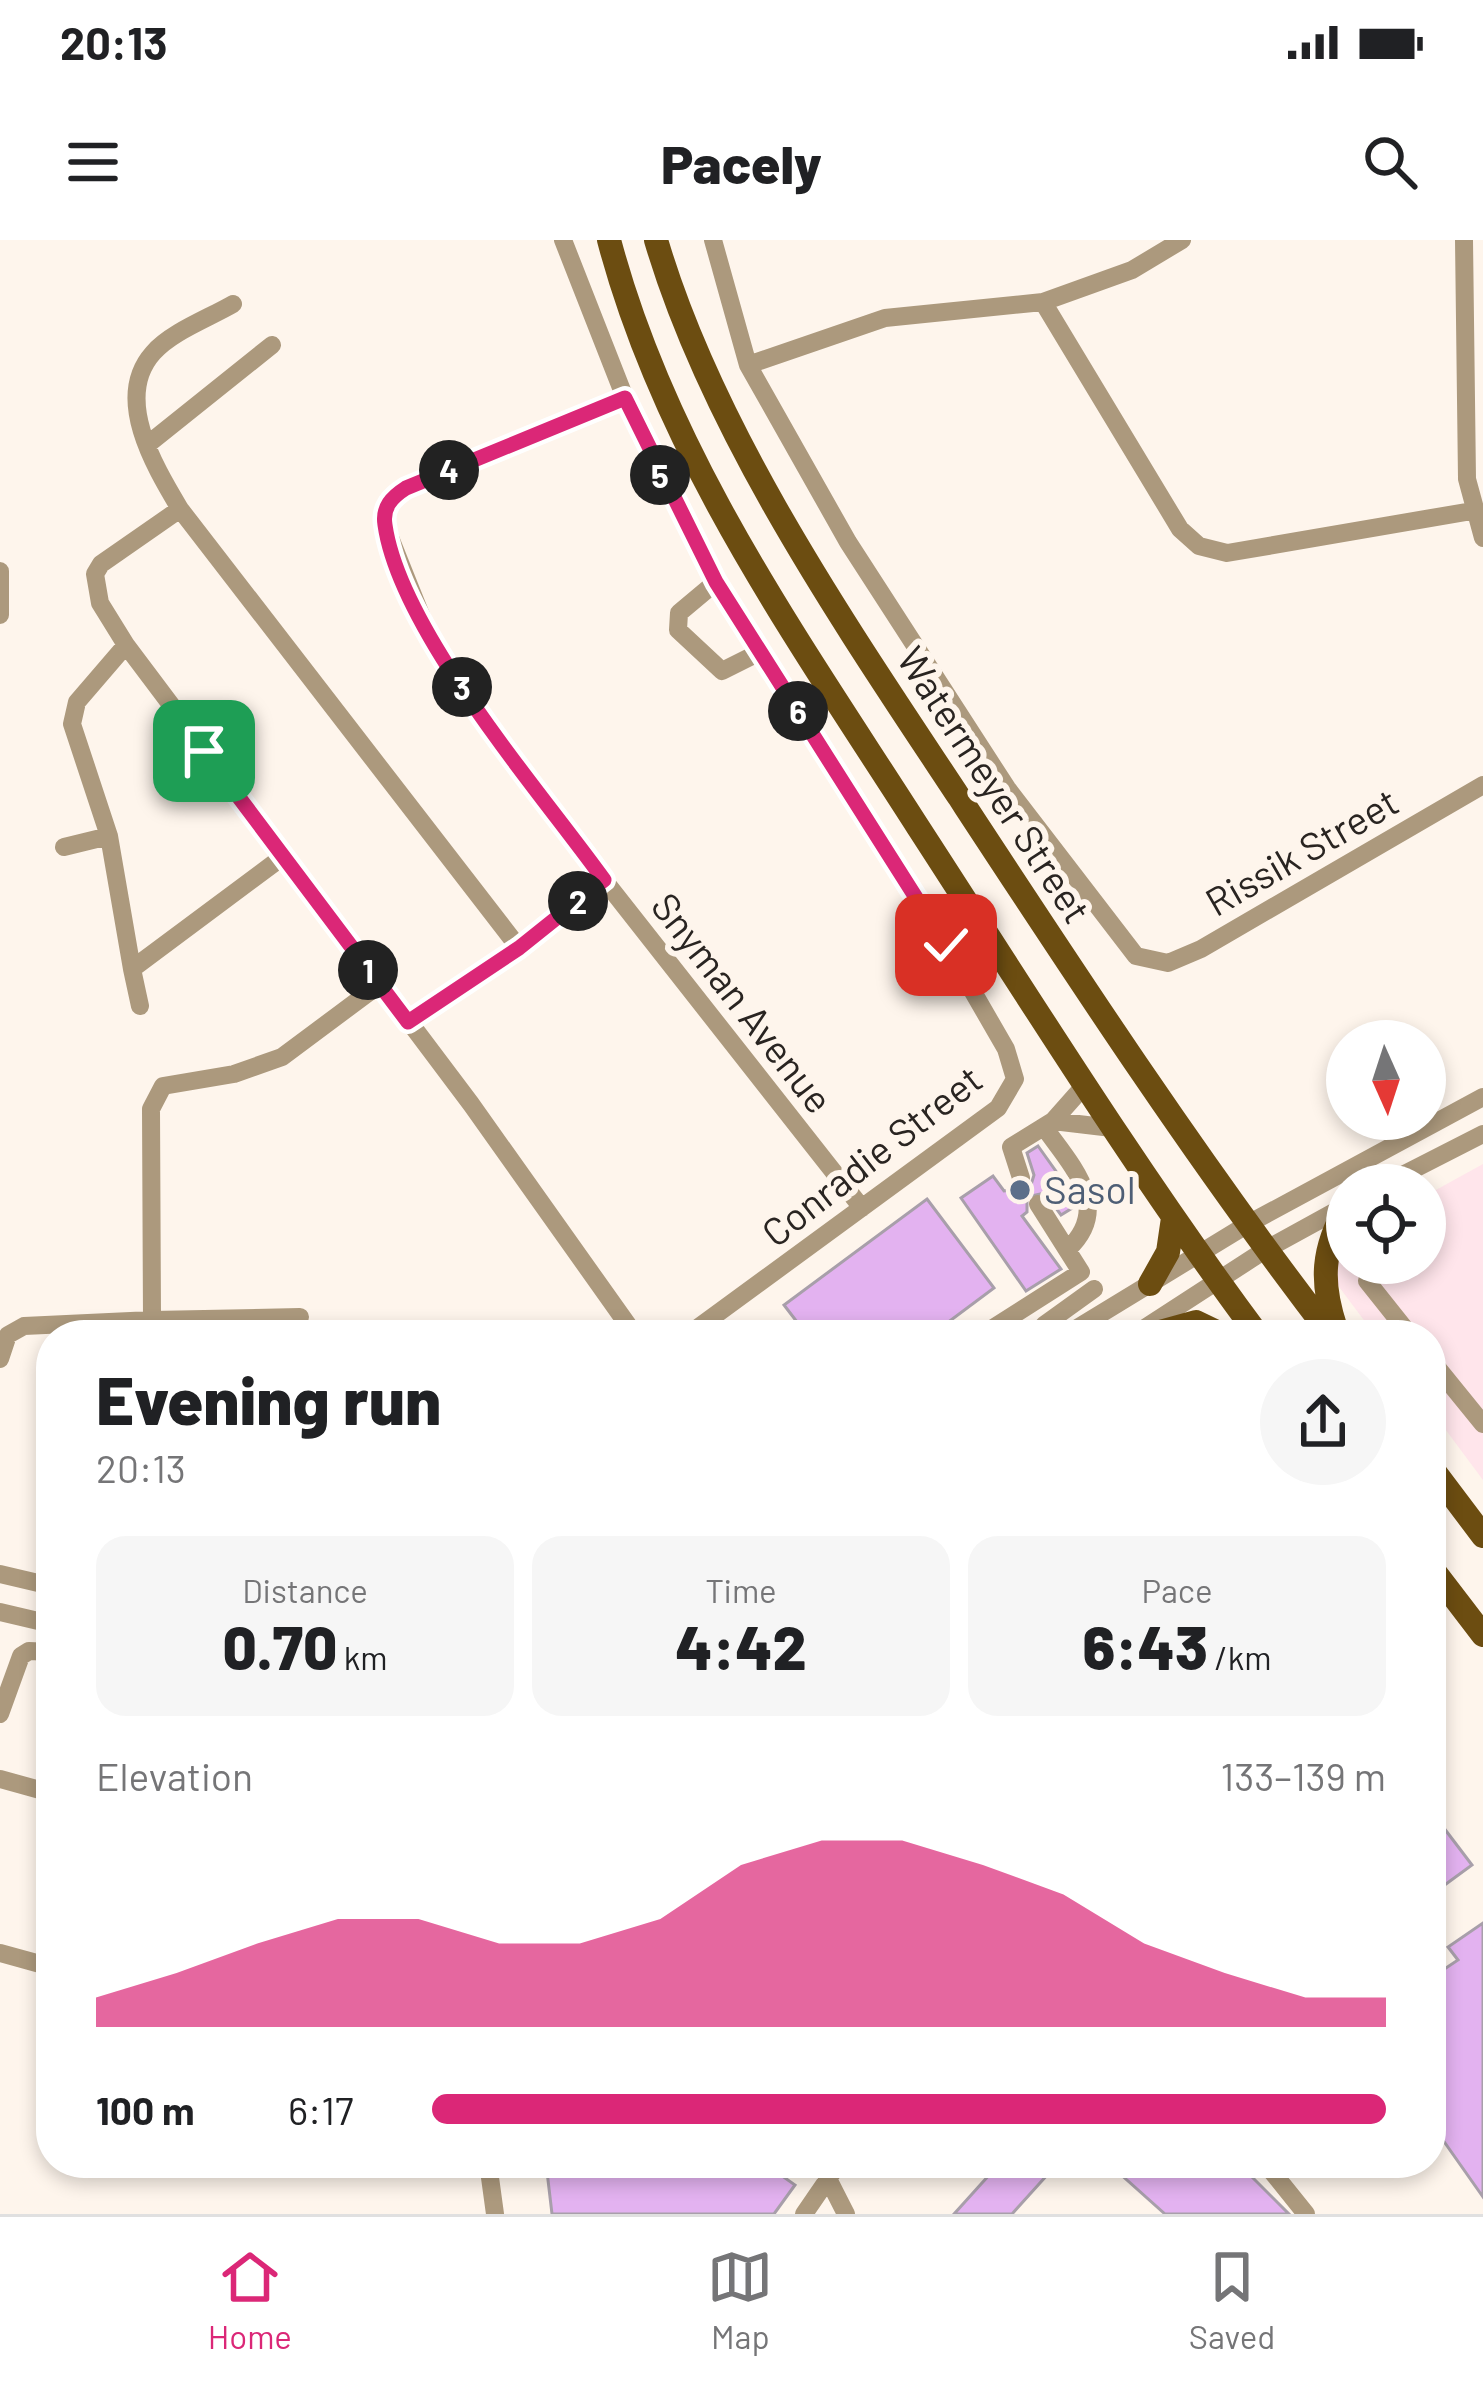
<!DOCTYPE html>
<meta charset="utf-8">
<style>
:root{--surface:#fff;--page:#f6f6f6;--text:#202124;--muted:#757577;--line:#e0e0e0;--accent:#db2777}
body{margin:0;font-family:Barlow,sans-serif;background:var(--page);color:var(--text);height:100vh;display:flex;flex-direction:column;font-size:45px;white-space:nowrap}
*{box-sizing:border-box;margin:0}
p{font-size:39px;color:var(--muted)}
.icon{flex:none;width:66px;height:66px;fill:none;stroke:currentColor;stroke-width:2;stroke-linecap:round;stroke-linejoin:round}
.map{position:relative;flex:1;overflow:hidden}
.panel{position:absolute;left:36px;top:1080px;width:1410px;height:858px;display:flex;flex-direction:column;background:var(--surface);border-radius:48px;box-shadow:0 6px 18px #0003}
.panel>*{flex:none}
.needle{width:78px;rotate:177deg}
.buttons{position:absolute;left:1326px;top:780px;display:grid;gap:24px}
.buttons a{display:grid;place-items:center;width:120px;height:120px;border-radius:50%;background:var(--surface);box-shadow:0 6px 18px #0003;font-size:60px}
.pin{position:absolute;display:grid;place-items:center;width:102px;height:102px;color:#fff;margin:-51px;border-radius:24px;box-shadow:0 6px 18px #0006}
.km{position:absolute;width:60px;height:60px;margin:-30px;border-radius:50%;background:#222;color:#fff;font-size:33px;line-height:60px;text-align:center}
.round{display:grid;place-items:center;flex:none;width:126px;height:126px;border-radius:63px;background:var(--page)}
.headline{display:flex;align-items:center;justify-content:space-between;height:204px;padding:0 60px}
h1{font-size:66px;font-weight:800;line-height:90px}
.metrics{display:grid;grid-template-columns:repeat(3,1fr);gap:18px;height:204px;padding:12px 60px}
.metrics div{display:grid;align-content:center;border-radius:30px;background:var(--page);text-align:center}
.metrics b{font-size:60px;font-weight:800}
.metrics small{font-size:33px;font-weight:400}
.metrics p{font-size:33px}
.chart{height:336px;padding:24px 60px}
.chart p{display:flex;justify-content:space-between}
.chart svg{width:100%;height:216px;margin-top:12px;fill:var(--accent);opacity:.7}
ul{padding:0 60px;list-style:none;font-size:39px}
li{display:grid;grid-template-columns:192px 144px 1fr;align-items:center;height:90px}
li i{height:30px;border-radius:15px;background:var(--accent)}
.status{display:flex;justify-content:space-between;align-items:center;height:84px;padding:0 60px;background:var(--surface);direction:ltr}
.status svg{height:33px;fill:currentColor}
header{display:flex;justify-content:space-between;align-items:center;height:156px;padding:0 60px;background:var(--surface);font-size:54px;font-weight:800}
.tabs{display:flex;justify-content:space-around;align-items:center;height:168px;border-top:3px solid var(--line);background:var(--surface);font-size:33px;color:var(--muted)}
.tabs a{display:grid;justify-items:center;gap:6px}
.tabs .selected{color:var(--accent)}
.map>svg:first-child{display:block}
.industrial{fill:#ffe5eb}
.building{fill:#e3b2f0;stroke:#a89faa;stroke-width:3}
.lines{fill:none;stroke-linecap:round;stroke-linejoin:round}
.minor{stroke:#ac997d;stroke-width:18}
.major{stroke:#6c4d11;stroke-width:24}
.route-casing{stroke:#fff;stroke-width:24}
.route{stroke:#db2777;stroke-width:15}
.service-dot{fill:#5c6f8a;stroke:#fef5ec;stroke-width:4.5}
.labels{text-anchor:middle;stroke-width:12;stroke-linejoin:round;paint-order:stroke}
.street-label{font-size:39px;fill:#292421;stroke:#fef5ec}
.service-label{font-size:39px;fill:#4e5e75;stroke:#fef5ec;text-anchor:start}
</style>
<div class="status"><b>20:13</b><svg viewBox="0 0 49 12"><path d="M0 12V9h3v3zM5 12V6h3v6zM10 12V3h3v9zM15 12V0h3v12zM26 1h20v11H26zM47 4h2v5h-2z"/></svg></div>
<header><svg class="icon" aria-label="menu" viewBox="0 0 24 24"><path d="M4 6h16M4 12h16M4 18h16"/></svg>Pacely<svg class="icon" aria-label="search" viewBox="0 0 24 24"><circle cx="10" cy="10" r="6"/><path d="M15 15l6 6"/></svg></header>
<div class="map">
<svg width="1483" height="1974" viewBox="0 0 1483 1974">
<rect width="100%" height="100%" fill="#fef5ec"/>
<path class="industrial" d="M1483,924V1240L1431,1170V1095H1375L1316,1016L1347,999V1023H1425V956Z"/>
<path class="building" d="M1038,906L1070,951L1074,967L1061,975L1045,953L1027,957V972L1022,976L1061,1029L1026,1051L961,958L993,936L1004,951L1030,948L1034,935L1027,913Z
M927,959L994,1048L931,1095H807L784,1065Z
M1431,1571L1472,1625L1431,1655Z
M1483,1683V1957L1431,1883V1738L1458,1720L1448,1707Z
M546,1923H596L597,1928L764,1923L795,1945L774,1974H552Z
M1000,1923H1058L1012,1974H954Z
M1108,1923H1238L1289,1974H1165Z"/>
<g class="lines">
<path class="minor" d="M563,0L625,158L716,342L946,705L1006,809L1015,839L998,868L688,1095
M713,0L748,125L848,302L1007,548L1136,716L1168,723L1201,709L1483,545
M1464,0L1467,239L1483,298
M1043,62L1180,289L1199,306L1227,313L1472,271
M233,64C209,78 171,92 153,113C113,158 155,227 180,269L519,708
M748,125L885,78L1043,62L1132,30L1182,0
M625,158L405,248L391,258L385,285L435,410L604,640L862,968
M147,205L272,105
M0,331V375
M716,342L679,373L678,390L722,431L762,411
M126,405L100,363L95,334L101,324L180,269
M64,607L109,596
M132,729L109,596L72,484L77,462L126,405L471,864L635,1095
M140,766L132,729L281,618
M408,782L519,708L604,640
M1053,881L1112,888
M1044,887C1071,925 1113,967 1068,1009
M1021,938L1011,907L1053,881L1084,846
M1383,945L1483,894
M1367,1041L1410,1095
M152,1080L300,1077
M1044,1085L1094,1049
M982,1095L1081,1032L1038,964
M1066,1095L1248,984L1483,857
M1134,1095L1265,1010L1347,965
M0,1119L8,1095L24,1086L152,1080L151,869L163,846L234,834L282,817L380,744
M1431,1120L1483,1184
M0,1334L51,1346
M0,1372L51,1384
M0,1474L21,1416L29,1411L51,1412
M0,1539L51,1553
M0,1713L51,1727
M488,1923L495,1974
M820,1923L846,1974
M1265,1923L1306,1974
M804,1974L839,1923"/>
<path class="major" d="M609,0C666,216 799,401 918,587C1029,758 1136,931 1258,1095
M656,0C713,194 848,389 959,557C1079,740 1198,922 1331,1095
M1150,1044L1168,1012L1173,978
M1336,1089C1320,1042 1322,1009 1347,966
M1149,1095L1196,1082L1223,1095
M1431,1227L1483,1296
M1431,1327L1483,1395"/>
</g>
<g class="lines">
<g class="route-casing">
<path id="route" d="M204,511L408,782L519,708L604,640C540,551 400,391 385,285C382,267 392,257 406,248L625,158L716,342L946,705"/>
</g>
<use href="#route" class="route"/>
</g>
<circle class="service-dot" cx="1020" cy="950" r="12"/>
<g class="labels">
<g class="street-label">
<text transform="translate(994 545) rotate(57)" y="14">Watermeyer Street</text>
<text transform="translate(1302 612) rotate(-30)" y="14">Rissik Street</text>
<text transform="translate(742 763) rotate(52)" y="14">Snyman Avenue</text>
<text transform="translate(872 916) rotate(-38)" y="14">Conradie Street</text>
</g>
<g class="service-label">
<text x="1044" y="964">Sasol</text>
</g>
</g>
</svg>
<div class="buttons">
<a><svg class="needle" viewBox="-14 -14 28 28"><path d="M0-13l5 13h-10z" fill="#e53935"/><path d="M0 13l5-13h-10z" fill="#757577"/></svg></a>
<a><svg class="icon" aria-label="locate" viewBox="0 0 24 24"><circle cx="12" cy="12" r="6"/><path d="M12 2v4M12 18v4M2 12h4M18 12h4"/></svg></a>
</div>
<div class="pin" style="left:204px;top:511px;background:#1e9e55"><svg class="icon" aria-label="arrive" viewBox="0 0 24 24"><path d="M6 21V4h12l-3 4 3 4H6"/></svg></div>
<div class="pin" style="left:946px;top:705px;background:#d93025"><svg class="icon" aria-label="check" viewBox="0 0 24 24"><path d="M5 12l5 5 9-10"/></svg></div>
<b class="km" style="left:368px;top:730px">1</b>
<b class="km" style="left:578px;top:661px">2</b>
<b class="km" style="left:462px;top:447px">3</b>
<b class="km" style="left:449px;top:230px">4</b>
<b class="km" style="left:660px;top:235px">5</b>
<b class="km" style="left:798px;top:471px">6</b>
<section class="panel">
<div class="headline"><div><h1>Evening run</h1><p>20:13</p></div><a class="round"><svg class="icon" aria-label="share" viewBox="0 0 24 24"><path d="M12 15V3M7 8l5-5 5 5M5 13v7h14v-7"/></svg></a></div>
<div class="metrics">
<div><p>Distance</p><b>0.70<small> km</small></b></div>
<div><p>Time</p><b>4:42</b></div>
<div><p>Pace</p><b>6:43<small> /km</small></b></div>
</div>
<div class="chart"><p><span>Elevation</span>133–139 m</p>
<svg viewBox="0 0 160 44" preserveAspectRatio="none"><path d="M0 44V38L10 33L20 27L30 22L40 22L50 27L60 27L70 22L80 11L90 6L100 6L110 11L120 17L130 27L140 33L150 38L160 38V44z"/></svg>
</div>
<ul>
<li><b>100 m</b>6:17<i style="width:100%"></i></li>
</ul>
</section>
</div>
<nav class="tabs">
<a class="selected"><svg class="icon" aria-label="home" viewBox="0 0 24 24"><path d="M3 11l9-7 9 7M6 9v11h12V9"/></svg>Home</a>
<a><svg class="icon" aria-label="map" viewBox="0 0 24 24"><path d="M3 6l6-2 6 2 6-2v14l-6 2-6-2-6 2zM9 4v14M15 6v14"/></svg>Map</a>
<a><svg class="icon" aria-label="saved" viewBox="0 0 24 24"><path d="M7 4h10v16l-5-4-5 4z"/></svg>Saved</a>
</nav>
